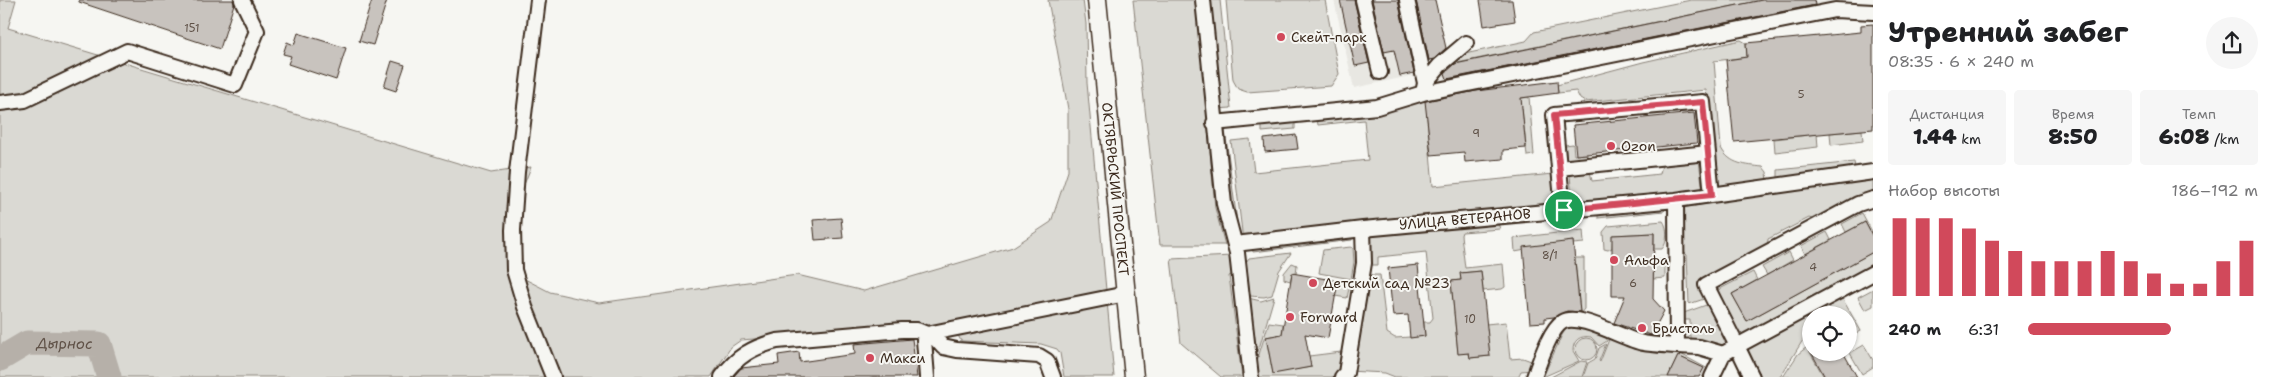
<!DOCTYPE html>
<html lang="ru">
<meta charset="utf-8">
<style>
:root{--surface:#fff;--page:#f6f6f6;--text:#202124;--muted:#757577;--accent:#d1495b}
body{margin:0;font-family:"Shantell Sans",sans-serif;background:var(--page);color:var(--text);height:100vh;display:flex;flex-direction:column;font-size:19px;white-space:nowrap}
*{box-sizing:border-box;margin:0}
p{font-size:16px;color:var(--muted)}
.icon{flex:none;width:28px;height:28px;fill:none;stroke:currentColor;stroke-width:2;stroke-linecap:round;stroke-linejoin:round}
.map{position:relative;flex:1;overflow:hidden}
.sheet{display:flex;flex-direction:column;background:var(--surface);width:400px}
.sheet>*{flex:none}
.buttons{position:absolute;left:1802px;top:306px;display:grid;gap:10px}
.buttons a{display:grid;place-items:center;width:55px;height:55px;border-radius:50%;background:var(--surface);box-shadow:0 1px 4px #0004;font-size:25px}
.pin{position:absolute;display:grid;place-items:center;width:42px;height:42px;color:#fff;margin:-21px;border:2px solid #fff;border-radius:50%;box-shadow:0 1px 5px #0007}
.round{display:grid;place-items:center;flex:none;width:52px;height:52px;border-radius:26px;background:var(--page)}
.summary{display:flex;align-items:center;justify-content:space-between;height:85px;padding:0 15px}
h1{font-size:28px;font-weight:800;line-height:38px}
.metrics{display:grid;grid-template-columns:repeat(3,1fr);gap:8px;height:85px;padding:5px 15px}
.metrics div{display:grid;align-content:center;border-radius:5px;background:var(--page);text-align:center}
.metrics b{font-size:21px;font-weight:800}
.metrics small{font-size:14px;font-weight:400}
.metrics p{font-size:14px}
.chart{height:140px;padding:10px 15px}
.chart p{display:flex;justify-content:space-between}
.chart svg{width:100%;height:90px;margin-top:5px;stroke:var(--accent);stroke-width:6}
ul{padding:0 15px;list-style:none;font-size:16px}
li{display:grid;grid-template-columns:80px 60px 1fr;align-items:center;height:38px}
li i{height:12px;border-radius:6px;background:var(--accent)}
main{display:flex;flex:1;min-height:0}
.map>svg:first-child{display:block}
.built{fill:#e8e7e2}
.green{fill:#dad9d3;stroke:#8a8278}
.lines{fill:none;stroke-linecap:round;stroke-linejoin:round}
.river{stroke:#b6b0a9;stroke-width:25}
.building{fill:#c8c3be;stroke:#3b2a1e}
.minor-casing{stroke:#3b2a1e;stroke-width:18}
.major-casing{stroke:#3b2a1e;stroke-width:21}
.minor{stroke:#f6f6f2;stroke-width:14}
.major{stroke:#f6f6f2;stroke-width:18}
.route-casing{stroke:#fff;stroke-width:10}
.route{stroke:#d1495b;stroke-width:6}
.poi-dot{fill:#d1495b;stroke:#f6f6f2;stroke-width:2}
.labels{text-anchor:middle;stroke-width:4;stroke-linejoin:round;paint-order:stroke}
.number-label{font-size:11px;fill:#5e5046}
.poi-label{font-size:14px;fill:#3b2a1e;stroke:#f6f6f2;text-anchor:start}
.street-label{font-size:14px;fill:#3b2a1e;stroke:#f6f6f2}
.water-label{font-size:15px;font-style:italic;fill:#605248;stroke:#f6f6f2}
</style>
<main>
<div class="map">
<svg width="1873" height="377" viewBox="0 0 1873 377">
<rect width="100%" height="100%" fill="#f6f6f2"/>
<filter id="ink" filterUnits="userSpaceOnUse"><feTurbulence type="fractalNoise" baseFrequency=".02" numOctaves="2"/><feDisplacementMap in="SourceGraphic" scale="10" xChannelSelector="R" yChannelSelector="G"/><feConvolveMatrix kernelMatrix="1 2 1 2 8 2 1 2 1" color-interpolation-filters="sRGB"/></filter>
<g filter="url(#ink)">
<path class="built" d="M1334,0H1435L1450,63L1749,0H1853L1448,87L1410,76L1354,88Z"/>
<path class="green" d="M0,0H16L8,28L491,173L531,167L514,210L515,274L550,292L599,303L797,275L864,291L1013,247L1051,222L1068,171V109L1048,0H1083L1086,24L1087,83L1114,377H1064L1060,353L1057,349L1041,344L961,341L952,324L741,340L731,347L711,377H0Z
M1133,0H1197L1215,208L1225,245H1160Z
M1207,0H1220L1231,108L1217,109Z
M1226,0H1325L1339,74L1331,86L1247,92L1238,89L1233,80Z
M1691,0H1762L1443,66L1455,56L1526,41L1534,32Z
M1741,40L1746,43L1747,57L1714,61L1721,148C1730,165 1746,165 1763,167L1767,172L1768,181L1720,190L1716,187L1706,90L1585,102L1580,99L1576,91L1558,93L1557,85L1643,62Z
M1529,97L1534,155L1527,156L1522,108L1427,118L1433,186L1553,174L1556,205L1243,240L1231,141L1250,139L1254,172L1368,160L1364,120L1318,125L1317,119L1425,99L1427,111Z
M1295,122V129L1262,132V125Z
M1225,130L1238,229L1234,226L1219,131Z
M1862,130L1863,141L1831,145L1830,133Z
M1817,134L1818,147L1775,152L1774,139Z
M1573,144L1574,155L1587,154V157L1567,159L1565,145Z
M1699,160L1703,192L1574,203L1572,200L1570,174L1572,170L1590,171L1592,181L1660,174L1662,164Z
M1854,162L1855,168L1782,179L1778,178V170Z
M1873,179V193L1818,221L1809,218L1768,239L1767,250L1701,285L1707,298L1689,304L1687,255L1682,250L1680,208Z
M1668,206L1664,211L1598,218V214Z
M1862,213L1873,233V236L1865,222L1846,232L1842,224Z
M1497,221L1500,229L1462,232L1461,235L1465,268L1503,264L1505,287L1502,289L1483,291L1481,271L1461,273V280L1451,281L1458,353H1469L1470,358L1490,356L1486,324L1506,322L1510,359L1523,358L1531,361L1532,370L1521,371L1518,377H1395L1385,373L1348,371L1352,360L1355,359L1369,275H1380L1387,333L1395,338L1425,336L1424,322H1430L1433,318L1426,252L1378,257V265H1370L1366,235Z
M1663,221C1668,227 1668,243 1662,249H1654V233L1613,235L1612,248L1608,250L1604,249L1603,232L1608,226Z
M1583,230L1584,243L1573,244V241L1515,252L1514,238Z
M1827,232L1831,240L1805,254L1801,246Z
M1353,236L1352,240L1253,252L1251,245Z
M1351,247L1353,248L1354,262L1351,279L1319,273L1323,250Z
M1789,252L1793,260L1767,275L1762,267Z
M1873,252V265L1738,337L1714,292L1753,272L1757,280L1732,294L1747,321Z
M1291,253L1279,271L1272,295L1264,297L1250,296L1246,262L1249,258Z
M1232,256L1233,274L1229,276L1242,377H1221L1181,343L1171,259Z
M1575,258H1584V309L1580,314Z
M1654,258L1665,260V278L1653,279Z
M1292,263L1297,265L1296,274H1292L1290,281L1284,279V273Z
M1338,281L1350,284L1347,298L1335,296Z
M1873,289V306L1865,310L1858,297Z
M1274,297L1255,362L1248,298L1261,301Z
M1842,298L1861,331L1849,338V315H1829L1825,308Z
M1709,304L1731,342L1723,349L1690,342V335H1682V330L1690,329V320H1682L1681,314Z
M1811,315V327L1780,377H1754L1742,352Z
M1269,322L1283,324L1282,334L1266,337L1273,373L1311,367L1309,356L1341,352L1338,374L1331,377H1259L1257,361Z
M1571,327H1581L1607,336V341L1599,346L1591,337C1580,335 1573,340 1573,351L1579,361L1543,377L1562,335L1566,329Z
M1610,337L1679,353L1708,369L1703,377L1700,375L1703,368L1678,356L1668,377H1583L1588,363L1595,359L1599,348L1606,344L1599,361L1600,362Z
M1575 349a11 11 0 1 1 22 0a11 11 0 1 1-22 0Z
M1864,345L1873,360V367L1862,374L1850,353Z
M1807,347L1824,377H1783L1798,354Z
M1581,361L1587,362L1582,377H1551Z"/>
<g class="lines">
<path class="river" id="s1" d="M0,359L27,343L99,344L109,377"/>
</g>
<path class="building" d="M79,0H233L234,4L220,49L79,2Z
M372,0H387L373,45L359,41Z
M1340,0H1354L1369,63L1355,66Z
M1372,0H1398L1414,73L1400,76L1394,50L1384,52Z
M1416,0H1435L1446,48L1434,59L1429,60Z
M1480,0H1512L1515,21L1484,26Z
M1762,0H1814L1815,5L1447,79L1445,73L1455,64Z
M1873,24V129L1734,142L1726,60L1747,57L1746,43L1861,32V25Z
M298,33L346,48L336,80L288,64L291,56L283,54L287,42L294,45Z
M392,61L405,65L396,91L384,87Z
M1557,81L1558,93L1521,98L1526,148L1503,150V159L1465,162L1464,152L1431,155L1425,101L1476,91Z
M1694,113L1697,143L1576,155L1573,125Z
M1296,135L1298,149L1265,152L1264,139Z
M841,218L843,238L815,240L813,220Z
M1865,222L1873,237V252L1747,321L1732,294Z
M1654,233L1653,299L1664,311L1651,335L1614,323L1625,296H1612V235Z
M1573,241L1580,312L1567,311L1554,317L1545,318V322L1530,323L1523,247Z
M1418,265L1425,336L1410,338L1408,315L1393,316L1388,268Z
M1481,271L1490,356L1470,358L1469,353L1458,354L1451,281L1461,280L1460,273Z
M1292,273L1338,281L1328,338L1305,334L1311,367L1273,374L1266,337L1282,334Z
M912,339L917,377H733L741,368L779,364L778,355L799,352L800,362L855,354L854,344Z
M1811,352H1843L1857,377H1825Z
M1678,356L1704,368L1699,377H1668Z"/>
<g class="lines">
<g class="minor-casing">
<path id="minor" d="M538,0L517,172L513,230L514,270L525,307L553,377
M1203,0L1224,204L1237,253L1251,377
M1363,0L1380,72
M1407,0L1425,83L1423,93L1835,10L1873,12
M1425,83L1440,65L1466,43
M0,103L25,100L127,51L235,85L257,31L242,0
M1214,123L1377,107L1423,93
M1559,168L1708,153L1712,195
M1873,199L1858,204L1706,285L1737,346L1873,273
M1563,210L1554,115L1703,102L1708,153
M1235,244L1363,229L1676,200L1873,172
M927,334L1126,294
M1677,346L1699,347L1723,354
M722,377C737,356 753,347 777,341L902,330H917L934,337L943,347L957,350L1039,356L1047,361L1053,377
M927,377L924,340L927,334
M1342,377L1346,373L1364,263L1363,229
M1534,377C1539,364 1550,329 1562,322C1579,312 1623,339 1643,343C1654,345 1666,345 1677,346L1676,200
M1712,377L1723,354L1737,346L1752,377"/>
</g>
<g class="major-casing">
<g id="major">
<path id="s2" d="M1097,0L1134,377"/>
</g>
</g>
<use href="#minor" class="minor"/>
<use href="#major" class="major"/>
</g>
</g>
<g class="lines" filter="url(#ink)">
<g class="route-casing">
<path id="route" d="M1703,102L1712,195L1564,210L1554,115Z"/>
</g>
<use href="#route" class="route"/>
</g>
<g class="poi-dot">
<circle cx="1281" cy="37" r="5"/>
<circle cx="1611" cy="146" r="5"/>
<circle cx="1614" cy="260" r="5"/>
<circle cx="1313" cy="283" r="5"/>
<circle cx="1290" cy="317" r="5"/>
<circle cx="1642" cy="328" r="5"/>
<circle cx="870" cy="358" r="5"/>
</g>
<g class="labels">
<g class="number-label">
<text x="192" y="32">151</text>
<text x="1801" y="98">5</text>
<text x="1476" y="137">9</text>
<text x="1550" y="259">8/1</text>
<text x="1813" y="271">4</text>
<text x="1633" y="287">6</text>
<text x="1470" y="323">10</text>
</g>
<g class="poi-label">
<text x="1291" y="42">Скейт-парк</text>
<text x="1621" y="151">Ozon</text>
<text x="1624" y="265">Альфа</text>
<text x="1323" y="288">Детский сад №23</text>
<text x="1300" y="322">Forward</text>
<text x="1652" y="333">Бристоль</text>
<text x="880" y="363">Макси</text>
</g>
<g class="street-label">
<text dy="5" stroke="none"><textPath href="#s2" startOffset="190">ОКТЯБРЬСКИЙ ПРОСПЕКТ</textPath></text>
<text transform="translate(1465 219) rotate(-5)" y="5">УЛИЦА ВЕТЕРАНОВ</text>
</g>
<g class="water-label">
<text dy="5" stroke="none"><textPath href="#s1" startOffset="69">Дырнос</textPath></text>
</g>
</g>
</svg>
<div class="buttons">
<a><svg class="icon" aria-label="locate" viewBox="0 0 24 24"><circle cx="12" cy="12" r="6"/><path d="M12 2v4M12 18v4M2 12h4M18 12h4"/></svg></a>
</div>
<div class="pin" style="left:1564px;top:210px;background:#1e9e55"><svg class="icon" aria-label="arrive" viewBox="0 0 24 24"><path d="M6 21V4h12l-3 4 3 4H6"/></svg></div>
</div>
<section class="sheet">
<div class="summary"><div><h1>Утренний забег</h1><p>08:35 · 6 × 240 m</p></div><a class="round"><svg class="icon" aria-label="share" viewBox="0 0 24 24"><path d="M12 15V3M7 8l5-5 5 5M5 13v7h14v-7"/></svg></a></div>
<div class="metrics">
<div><p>Дистанция</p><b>1.44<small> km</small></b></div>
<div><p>Время</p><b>8:50</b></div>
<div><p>Темп</p><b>6:08<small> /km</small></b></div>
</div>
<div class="chart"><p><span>Набор высоты</span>186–192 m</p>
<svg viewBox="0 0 160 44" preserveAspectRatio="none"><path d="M5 44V6M15 44V6M25 44V6M35 44V11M45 44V17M55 44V22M65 44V27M75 44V27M85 44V27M95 44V22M105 44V27M115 44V33M125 44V38M135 44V38M145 44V27M155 44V17"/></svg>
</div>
<ul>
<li><b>240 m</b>6:31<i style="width:62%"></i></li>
</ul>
</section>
</main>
